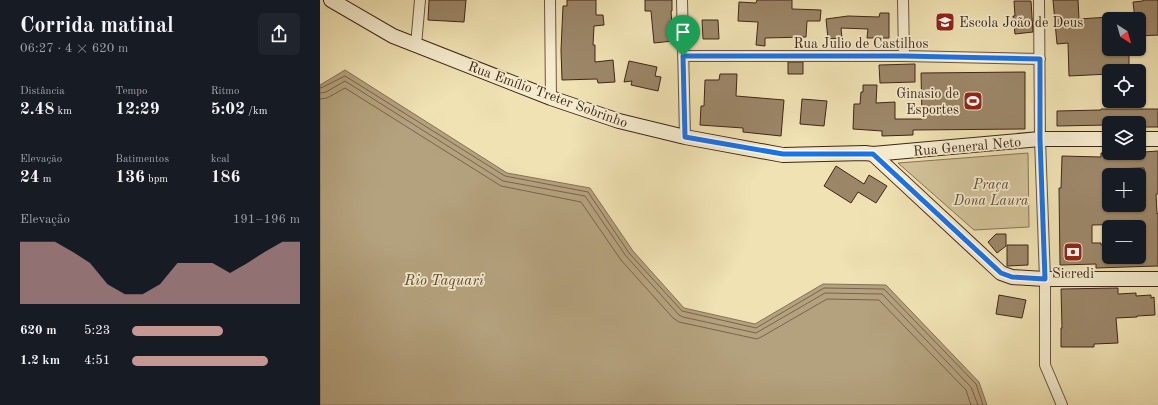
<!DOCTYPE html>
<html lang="pt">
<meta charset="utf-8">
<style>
:root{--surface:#171b24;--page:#20242c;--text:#f1f3f6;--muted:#9ea1a6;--accent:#c59692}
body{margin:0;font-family:"Old Standard TT",serif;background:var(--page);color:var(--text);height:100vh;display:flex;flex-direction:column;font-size:15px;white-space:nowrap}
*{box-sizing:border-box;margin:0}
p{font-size:13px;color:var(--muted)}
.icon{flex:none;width:22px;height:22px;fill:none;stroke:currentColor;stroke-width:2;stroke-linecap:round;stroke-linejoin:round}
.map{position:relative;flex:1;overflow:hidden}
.side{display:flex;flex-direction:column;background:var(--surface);width:320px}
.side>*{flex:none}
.needle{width:26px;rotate:143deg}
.buttons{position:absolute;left:782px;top:12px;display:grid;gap:8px}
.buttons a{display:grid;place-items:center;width:44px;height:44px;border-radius:6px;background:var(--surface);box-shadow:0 1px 3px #0004;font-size:20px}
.pin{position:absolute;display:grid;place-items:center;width:34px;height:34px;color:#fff;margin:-41px -17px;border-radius:50% 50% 50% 0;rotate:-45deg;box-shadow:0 0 4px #0007}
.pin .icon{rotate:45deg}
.round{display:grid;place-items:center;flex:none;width:42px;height:42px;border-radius:6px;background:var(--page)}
.summary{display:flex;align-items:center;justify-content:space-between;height:68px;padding:0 20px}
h1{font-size:22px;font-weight:600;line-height:30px}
.figures{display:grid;grid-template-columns:repeat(3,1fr);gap:6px;height:68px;padding:4px 20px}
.figures div{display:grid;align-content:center}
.figures b{font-size:17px;font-weight:600}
.figures small{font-size:11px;font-weight:400}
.figures p{font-size:11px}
.chart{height:112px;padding:8px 20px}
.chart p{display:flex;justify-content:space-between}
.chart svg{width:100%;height:72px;margin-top:4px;fill:var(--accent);opacity:.7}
ul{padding:0 20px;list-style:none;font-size:13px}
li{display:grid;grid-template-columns:64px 48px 1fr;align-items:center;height:30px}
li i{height:10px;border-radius:5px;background:var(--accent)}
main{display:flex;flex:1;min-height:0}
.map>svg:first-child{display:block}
.green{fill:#d2c299;stroke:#897458}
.water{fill:#b4a27e;stroke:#867055}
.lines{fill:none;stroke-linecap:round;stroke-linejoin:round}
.shore{stroke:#7a644b;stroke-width:1}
.building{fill:#9c8769;stroke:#402518;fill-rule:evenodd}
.street-casing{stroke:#6c543f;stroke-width:12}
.secondary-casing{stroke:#402518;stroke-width:16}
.street{stroke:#f5ecce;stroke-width:10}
.secondary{stroke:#f5ecce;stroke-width:14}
.route-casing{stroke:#fff;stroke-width:8}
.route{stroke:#1a73e8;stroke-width:5}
.labels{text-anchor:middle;stroke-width:3.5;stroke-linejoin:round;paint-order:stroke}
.poi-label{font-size:14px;fill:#402518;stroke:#f5ecce;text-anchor:start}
.street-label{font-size:14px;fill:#402518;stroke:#f5ecce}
.park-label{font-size:14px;font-style:italic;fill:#644c38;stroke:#f5ecce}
.water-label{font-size:15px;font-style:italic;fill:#634a37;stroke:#f5ecce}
</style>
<main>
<section class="side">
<div class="summary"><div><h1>Corrida matinal</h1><p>06:27 · 4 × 620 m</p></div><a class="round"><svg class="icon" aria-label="share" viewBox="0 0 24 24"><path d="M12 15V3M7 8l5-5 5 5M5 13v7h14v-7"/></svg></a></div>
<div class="figures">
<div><p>Distância</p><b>2.48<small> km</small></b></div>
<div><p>Tempo</p><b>12:29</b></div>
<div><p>Ritmo</p><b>5:02<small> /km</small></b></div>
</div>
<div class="figures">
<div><p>Elevação</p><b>24<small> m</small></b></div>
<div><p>Batimentos</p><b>136<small> bpm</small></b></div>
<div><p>kcal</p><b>186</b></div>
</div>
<div class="chart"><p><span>Elevação</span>191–196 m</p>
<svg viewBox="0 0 160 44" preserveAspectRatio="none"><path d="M0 44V6L10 6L20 6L30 12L40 19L50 32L60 38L70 38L80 32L90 19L100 19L110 19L120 25L130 19L140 12L150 6L160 6V44z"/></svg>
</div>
<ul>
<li><b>620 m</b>5:23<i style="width:54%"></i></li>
<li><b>1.2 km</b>4:51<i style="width:81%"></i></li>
</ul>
</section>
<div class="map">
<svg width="838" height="405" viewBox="0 0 838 405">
<rect width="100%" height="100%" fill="#f0e2b3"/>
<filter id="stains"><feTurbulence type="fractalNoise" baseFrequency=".005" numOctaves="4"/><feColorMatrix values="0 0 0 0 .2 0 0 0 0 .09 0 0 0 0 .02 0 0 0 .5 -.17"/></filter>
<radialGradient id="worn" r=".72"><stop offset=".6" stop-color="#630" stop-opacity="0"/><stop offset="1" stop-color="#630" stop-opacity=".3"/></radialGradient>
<path class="green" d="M708,153L709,227L654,230L578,163Z"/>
<path class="water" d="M25,70L187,173L270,188L313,251L364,308L435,324L503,284L566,285L659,382L667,405H0V85Z"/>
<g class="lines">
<path class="shore" d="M0,88L3,87L25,76L185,176L268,192L309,253L362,311L436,328L504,288L564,289L656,384L663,405
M0,93L6,92L25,81L183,181L265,196L306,256L359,315L363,317L436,333L505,293L562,294L651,387L658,405
M0,99L7,98L25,88L181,186L261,202L301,260L353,318L359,322L437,339L443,336L507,299L559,300L646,390L651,405"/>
</g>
<path class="building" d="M109,0H146L144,22L108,20Z
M247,0H276V15H283L284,25L274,26L273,45H275V62L293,60L295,82L278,83L277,79L242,80L241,50L243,6H247Z
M325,0H352V11H351L353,41L334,43L331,11H325Z
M437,0H472V9L501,10L500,21H487L486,37L445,38V46L436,45L438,22L418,21L419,2L436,3Z
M733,0H758L759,19L789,17V49H796V55H809V68L796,69V71H789V74L749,76L748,43L737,44Z
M823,0H838V35L819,36V19H815L813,2L823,1Z
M694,1H711L713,32L695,34L693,16H695Z
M560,13H569V38H547L548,29L521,28L522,38L508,39L506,19L528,16L559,17Z
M382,20H398L399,39H383Z
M309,61L337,67L335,76L341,77L338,91L311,85L312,81L304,82Z
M468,62H483V74H468Z
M595,64V82L560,83L559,65Z
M705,72V129L593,130V135L562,136V131L533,129L534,104H540L541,92H543V85H557L556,103L575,102V119H602L601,73Z
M400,74H417L416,96L464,100L461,136L423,132V128L380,125L381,106H384L385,80H399Z
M482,99L507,101L504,126L480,124Z
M781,109H838V127H819V123H789V125L737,126V111L781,110Z
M838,151V194H836L837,214L838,213V266L776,268V264L740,265L739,188H741L742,156L781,157V153H824V152ZM824,168V205H789V169ZM819,224V257H789V245H781V243H772V225Z
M516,166L544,184L549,175L567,186L556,203L538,192L531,203L504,186Z
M676,234H686V246L677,253L668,242Z
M687,245H708V265L687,266Z
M798,288V294L816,293V296L831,295V298L834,297L835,315L817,316V317L796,318L798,343L774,344V347H741V328H742L741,289Z
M679,295L706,300L702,318L676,314Z"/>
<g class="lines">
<g class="street-casing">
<path id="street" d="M230,0L231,98
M362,0L365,137
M583,0L584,56
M719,0L720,139L725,279V365L742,405
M96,45L100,0
M363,56H584L720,59"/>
</g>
<g class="secondary-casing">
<path id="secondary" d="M11,0L73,36L231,98L299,121L365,137L463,155L545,153L553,154L720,139H789
M819,139H838
M553,154L681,273L692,277L725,279H838"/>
</g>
<use href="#street" class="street"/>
<use href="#secondary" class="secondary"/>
</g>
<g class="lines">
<g class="route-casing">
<path id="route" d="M363,56H584L720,59V139L725,279L692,277L681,273L553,154H463L365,137Z"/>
</g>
<use href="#route" class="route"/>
</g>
<defs>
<g id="university-square" transform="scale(1)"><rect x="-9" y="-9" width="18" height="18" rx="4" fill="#8f2418" stroke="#f5ecce"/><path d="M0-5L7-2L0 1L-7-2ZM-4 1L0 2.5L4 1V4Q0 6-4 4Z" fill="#fff"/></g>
<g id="stadium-square" transform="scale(1)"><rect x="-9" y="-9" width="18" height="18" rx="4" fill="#8f2418" stroke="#f5ecce"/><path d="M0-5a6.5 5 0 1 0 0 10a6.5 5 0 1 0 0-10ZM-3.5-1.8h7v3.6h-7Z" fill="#fff"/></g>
<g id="bank-square" transform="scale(1)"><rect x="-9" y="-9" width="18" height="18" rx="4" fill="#8f2418" stroke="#f5ecce"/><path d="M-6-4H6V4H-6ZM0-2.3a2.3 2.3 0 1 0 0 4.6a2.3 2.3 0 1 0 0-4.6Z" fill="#fff"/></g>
</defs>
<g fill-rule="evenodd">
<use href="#university-square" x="625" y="22"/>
<use href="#stadium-square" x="653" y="101"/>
<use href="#bank-square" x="753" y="252"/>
</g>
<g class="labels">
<g class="poi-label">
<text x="639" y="27">Escola João de Deus</text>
<text x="639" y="98" text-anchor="end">Ginasio de<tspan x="639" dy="16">Esportes</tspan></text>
<text x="753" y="278" text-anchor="middle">Sicredi</text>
</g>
<g class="street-label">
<text x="541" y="48">Rua Julio de Castilhos</text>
<text transform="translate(228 94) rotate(20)" y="5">Rua Emílio Treter Sobrinho</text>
<text transform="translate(647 146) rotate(-5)" y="5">Rua General Neto</text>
</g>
<g class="park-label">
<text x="671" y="189">Praça<tspan x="671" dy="16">Dona Laura</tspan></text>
</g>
<g class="water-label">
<text x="124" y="285">Rio Taquari</text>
</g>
</g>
<rect width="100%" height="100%" filter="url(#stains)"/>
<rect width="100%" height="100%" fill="url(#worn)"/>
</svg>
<div class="buttons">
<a><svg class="needle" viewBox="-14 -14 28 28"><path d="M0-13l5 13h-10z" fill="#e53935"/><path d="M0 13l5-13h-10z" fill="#9ea1a6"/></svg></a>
<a><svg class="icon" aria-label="locate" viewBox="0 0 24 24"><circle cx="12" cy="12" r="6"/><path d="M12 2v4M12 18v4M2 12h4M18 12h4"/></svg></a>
<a><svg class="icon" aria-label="layers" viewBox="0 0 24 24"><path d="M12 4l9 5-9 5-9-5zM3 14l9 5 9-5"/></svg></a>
<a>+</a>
<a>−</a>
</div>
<div class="pin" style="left:363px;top:56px;background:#1e9e55"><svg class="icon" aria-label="arrive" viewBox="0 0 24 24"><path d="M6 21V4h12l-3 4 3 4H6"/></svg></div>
</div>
</main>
